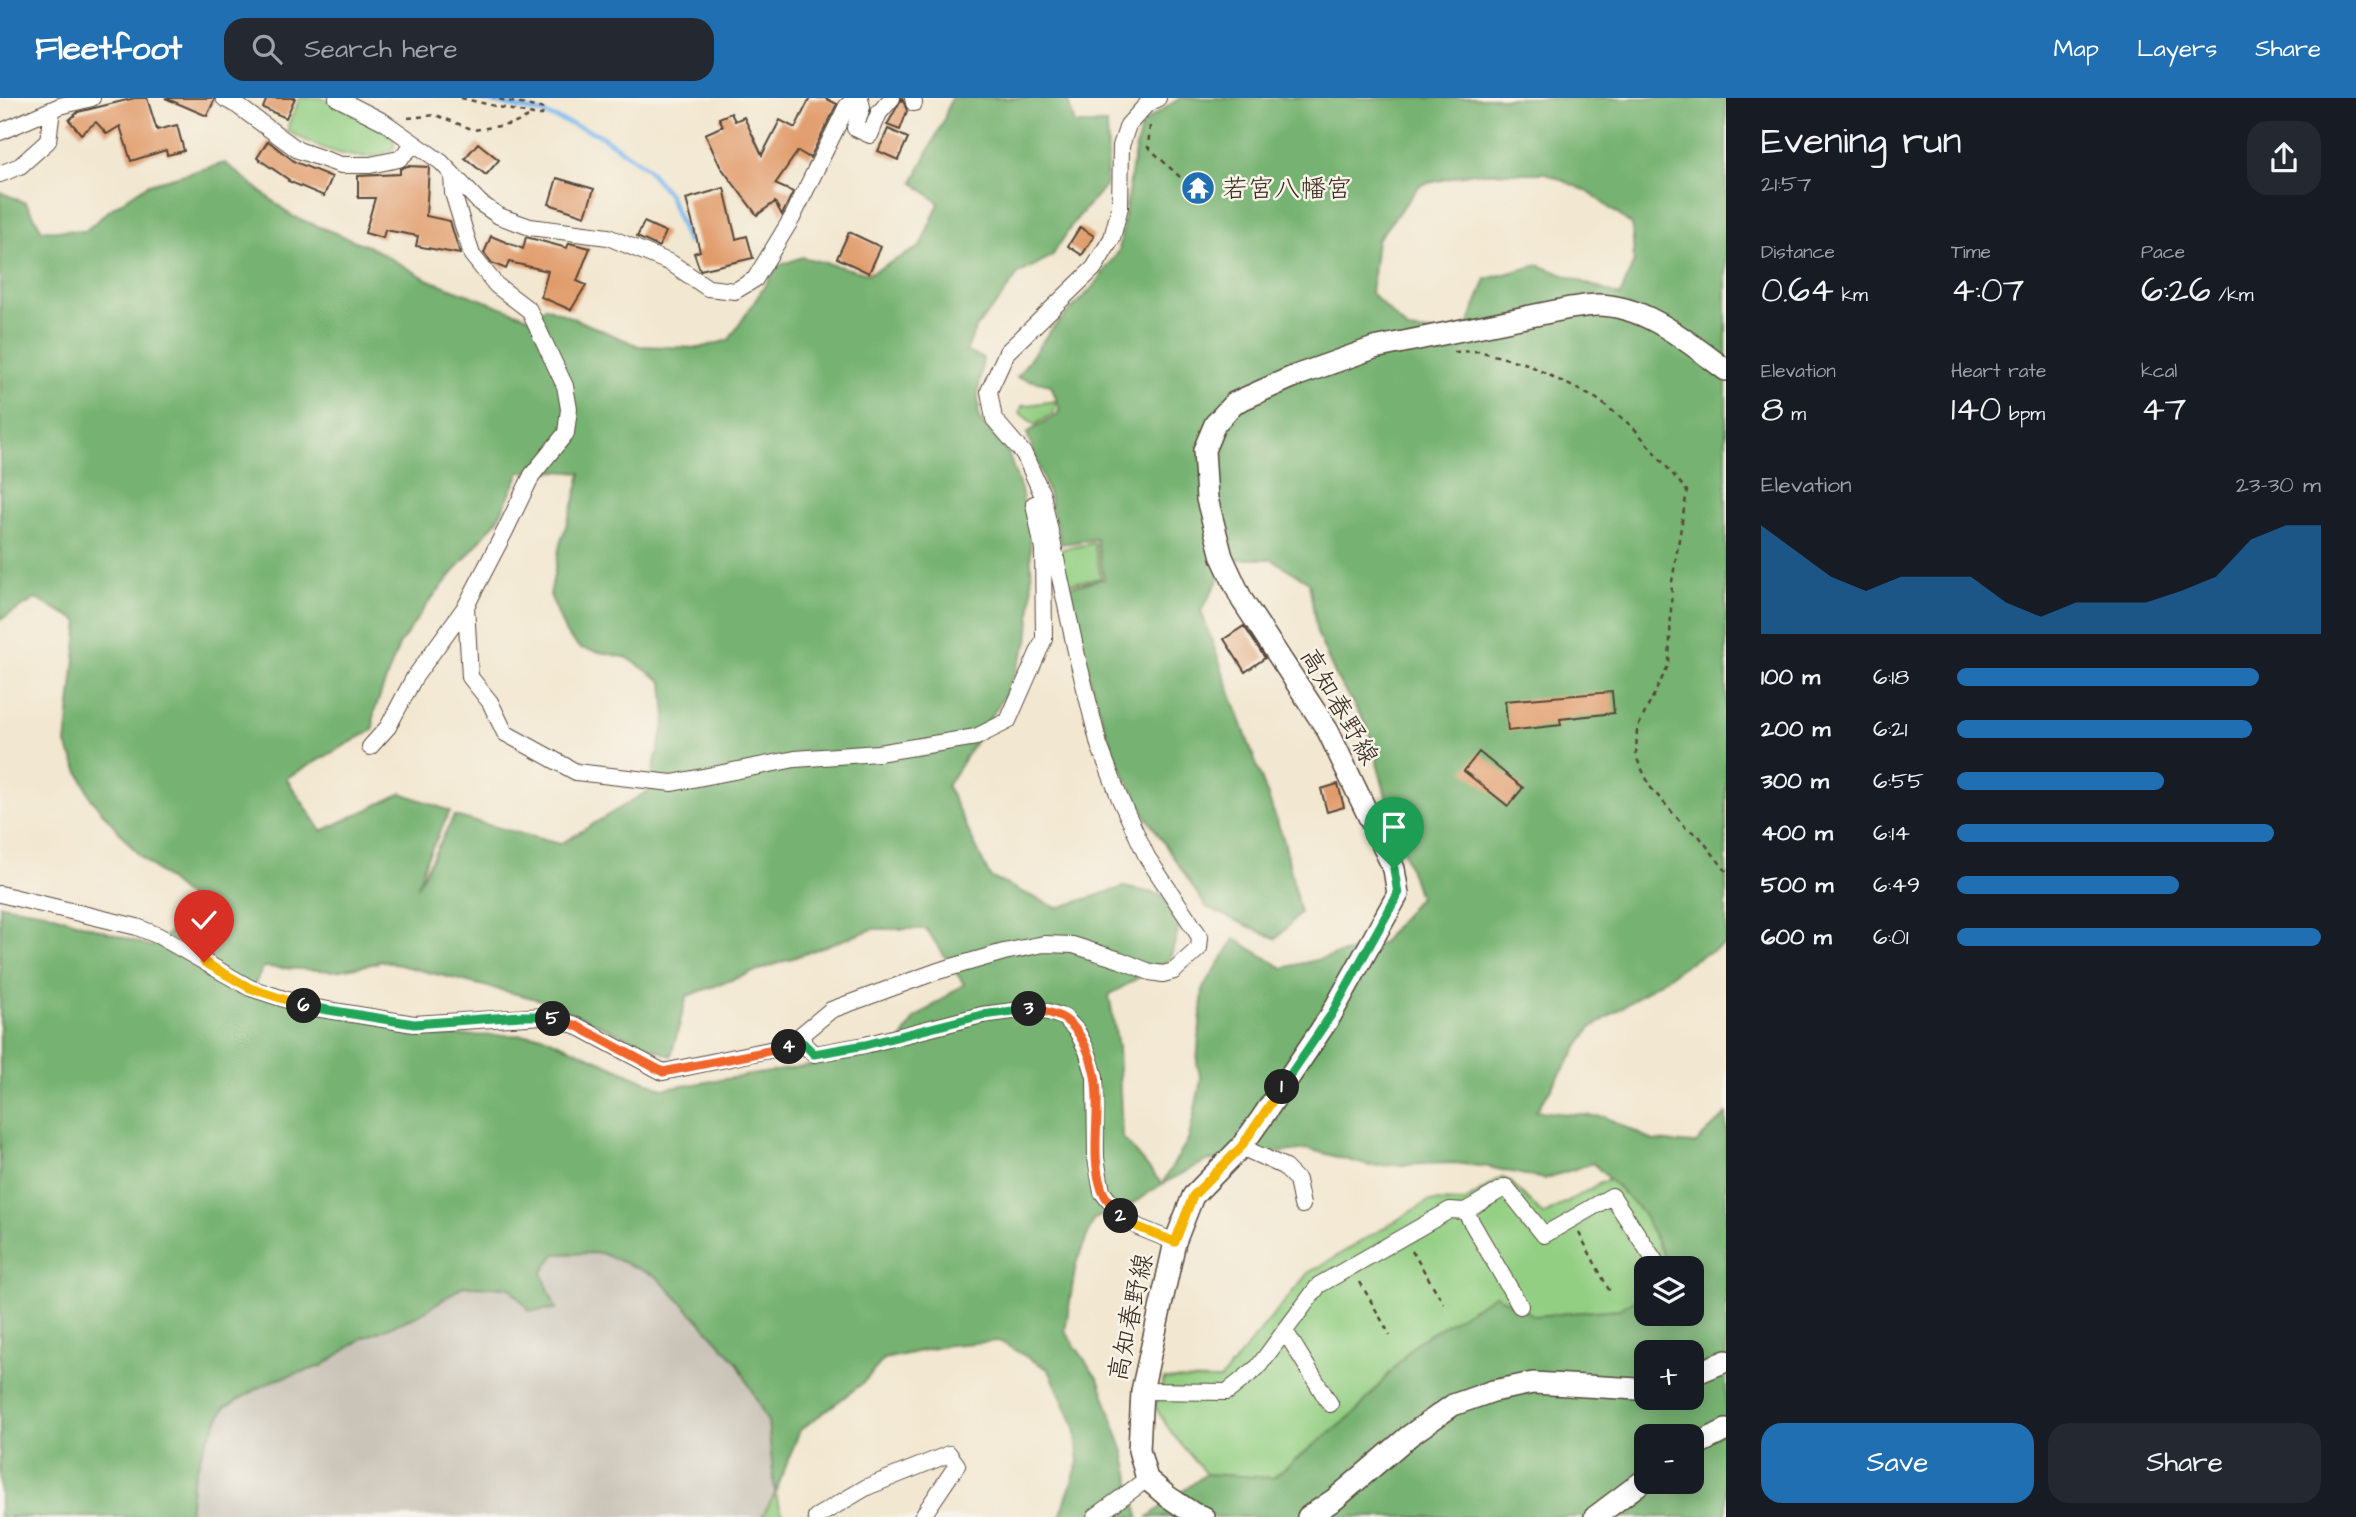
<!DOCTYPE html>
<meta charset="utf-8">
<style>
:root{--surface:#171b24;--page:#242831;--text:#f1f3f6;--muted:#9ea1a6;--accent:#1f6fb2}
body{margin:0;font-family:"Architects Daughter","Klee One",sans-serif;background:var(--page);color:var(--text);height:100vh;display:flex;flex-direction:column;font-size:26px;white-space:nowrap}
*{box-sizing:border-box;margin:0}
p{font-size:23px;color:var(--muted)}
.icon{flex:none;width:38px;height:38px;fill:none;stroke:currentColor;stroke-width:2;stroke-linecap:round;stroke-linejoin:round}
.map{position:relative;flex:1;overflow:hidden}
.sheet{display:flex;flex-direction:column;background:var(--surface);width:630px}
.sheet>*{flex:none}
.tools{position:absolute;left:1634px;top:1158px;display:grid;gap:14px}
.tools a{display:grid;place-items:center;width:70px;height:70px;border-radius:14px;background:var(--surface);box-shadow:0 4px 18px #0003;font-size:35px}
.pin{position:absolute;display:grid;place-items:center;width:60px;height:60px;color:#fff;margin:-72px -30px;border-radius:50% 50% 50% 0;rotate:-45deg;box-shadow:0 0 7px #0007}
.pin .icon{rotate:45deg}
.km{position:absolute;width:35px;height:35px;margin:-18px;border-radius:50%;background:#222;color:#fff;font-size:19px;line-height:35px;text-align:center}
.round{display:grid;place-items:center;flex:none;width:74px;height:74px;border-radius:21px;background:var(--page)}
.summary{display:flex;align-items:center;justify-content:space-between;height:119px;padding:0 35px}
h1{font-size:38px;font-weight:600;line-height:52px}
.metrics{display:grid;grid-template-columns:repeat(3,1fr);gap:10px;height:119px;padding:7px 35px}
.metrics div{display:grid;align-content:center}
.metrics b{font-size:35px;font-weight:600}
.metrics small{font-size:19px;font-weight:400}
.metrics p{font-size:19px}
.chart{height:196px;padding:14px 35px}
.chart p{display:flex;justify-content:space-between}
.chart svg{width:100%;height:126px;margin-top:7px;fill:var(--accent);opacity:.7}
.action{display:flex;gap:14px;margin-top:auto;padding:14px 35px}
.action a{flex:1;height:80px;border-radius:21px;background:var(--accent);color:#fff;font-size:28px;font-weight:600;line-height:80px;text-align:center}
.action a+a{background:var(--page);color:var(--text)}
ul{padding:0 35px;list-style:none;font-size:23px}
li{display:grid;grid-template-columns:112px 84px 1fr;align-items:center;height:52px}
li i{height:18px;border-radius:9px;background:var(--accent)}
header{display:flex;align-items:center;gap:42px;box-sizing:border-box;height:98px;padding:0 35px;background:var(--accent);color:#fff}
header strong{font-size:33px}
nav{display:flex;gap:38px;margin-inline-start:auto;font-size:24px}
.search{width:490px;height:63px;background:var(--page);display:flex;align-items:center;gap:18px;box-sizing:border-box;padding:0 24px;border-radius:21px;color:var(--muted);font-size:26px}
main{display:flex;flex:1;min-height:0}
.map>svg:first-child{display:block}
.industrial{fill:#c9c3b8}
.green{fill:#93cf83;stroke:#677c50;stroke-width:2}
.forest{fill:#76b271;stroke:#586e48;stroke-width:2;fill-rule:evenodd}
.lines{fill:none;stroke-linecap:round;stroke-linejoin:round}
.stream{stroke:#7ab9ee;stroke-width:5}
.building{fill:#e19c6c}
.minor-casing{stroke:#564639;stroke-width:18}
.major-casing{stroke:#564639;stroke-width:24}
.path{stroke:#564639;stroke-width:2.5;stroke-dasharray:5 5;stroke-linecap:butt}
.minor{stroke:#fff;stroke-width:16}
.major{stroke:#fff;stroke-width:21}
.split-1-casing{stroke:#fff;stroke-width:14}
.split-2-casing{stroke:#fff;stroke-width:14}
.split-3-casing{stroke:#fff;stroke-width:14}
.split-4-casing{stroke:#fff;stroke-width:14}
.split-5-casing{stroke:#fff;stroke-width:14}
.split-6-casing{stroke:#fff;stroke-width:14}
.split-7-casing{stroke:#fff;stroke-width:14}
.split-1{stroke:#22a559;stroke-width:9}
.split-2{stroke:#f5b400;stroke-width:9}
.split-3{stroke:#f0652b;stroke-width:9}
.split-4{stroke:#22a559;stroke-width:9}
.split-5{stroke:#f0652b;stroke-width:9}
.split-6{stroke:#22a559;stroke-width:9}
.split-7{stroke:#f5b400;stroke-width:9}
.labels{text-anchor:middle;stroke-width:5;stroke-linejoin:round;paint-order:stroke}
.poi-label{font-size:26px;fill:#3b2a1e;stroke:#f7f3e8;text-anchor:start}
.street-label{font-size:26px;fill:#3b2a1e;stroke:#f7f3e8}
</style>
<header>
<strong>Fleetfoot</strong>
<div class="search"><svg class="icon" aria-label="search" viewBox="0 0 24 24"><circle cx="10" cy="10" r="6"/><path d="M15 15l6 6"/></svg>Search here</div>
<nav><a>Map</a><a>Layers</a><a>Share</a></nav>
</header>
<main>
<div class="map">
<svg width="1726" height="1419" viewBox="0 0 1726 1419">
<rect width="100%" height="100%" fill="#f7f3e8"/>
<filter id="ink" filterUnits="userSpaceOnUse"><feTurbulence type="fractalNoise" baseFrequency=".0143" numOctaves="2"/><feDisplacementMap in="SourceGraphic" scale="14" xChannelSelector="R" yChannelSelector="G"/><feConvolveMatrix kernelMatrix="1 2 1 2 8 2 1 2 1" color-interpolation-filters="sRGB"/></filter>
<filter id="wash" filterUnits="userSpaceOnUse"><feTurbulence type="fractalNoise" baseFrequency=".00686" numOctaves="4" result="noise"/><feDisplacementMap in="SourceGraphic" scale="28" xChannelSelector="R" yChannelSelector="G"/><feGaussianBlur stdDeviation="1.57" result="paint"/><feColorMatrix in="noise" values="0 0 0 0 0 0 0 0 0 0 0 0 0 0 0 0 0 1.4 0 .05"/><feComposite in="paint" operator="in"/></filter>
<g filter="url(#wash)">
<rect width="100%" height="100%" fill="#f2e7d0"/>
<path class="industrial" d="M555,1155H601L656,1178L737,1264L768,1324L775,1396L762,1419H189L192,1385L204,1348L224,1309L272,1283L322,1268L363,1240L419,1217L463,1188L509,1189L530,1213L556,1210L542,1175Z"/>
<path class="green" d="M300,0H321L372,22L394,40V50C364,71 316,49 288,33L289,25Z
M1056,303L1054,315L1035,327L1020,315L1022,308Z
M1094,445L1101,480L1065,486L1058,452Z
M1502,1079L1512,1085L1543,1117L1610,1080L1642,1114L1671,1171H1647V1194L1620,1211L1535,1218L1417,1244L1356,1314L1273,1380L1206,1376L1173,1337L1155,1309L1164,1281L1220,1282L1308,1175L1429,1103L1464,1104Z
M775,1396L784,1419H762Z"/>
<path class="forest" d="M951,0H1067L1075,26H1107L1108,61L1105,88L1073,125L1052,158L1018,176L999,203L976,229L966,254L983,260L978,295L979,321L1008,355L1021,392L1030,433L1032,497L1028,544L1006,595L947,688L990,779L1057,810L1124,789L1162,797L1181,822L1170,861L1109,897L1118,949L1122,1039L1162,1086L1189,1040L1201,982L1197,965L1203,890L1235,841L1283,870L1381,846L1419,799L1389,709L1367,628L1336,579L1317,535L1309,484L1271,461H1239L1225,470L1201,513L1284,743L1300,815L1276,841L1206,809L1145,716L1112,652L1090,583L1066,489L1104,481L1096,441L1061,446L1048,395L1027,335L1058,316L1059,309L1051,287L1017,279L1050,233L1091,191L1119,153L1134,58L1142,26L1180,0H1726V846L1693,862L1590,931L1536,1013L1605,1019L1654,1043L1695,1046L1726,1016V1419H1148L1206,1376L1273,1380L1356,1314L1417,1244L1495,1197L1535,1218L1619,1211L1647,1194V1216H1692V1171H1671L1642,1114L1593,1065L1544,1081L1488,1069L1453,1065L1370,1068L1308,1051L1206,1063L1162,1086L1135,1104L1094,1121L1076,1166L1065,1233L1099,1283L1124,1354L1139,1419H1060L1079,1363L1075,1329L1049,1272L999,1243L949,1247L884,1261L863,1285L800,1332L775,1396L768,1324L737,1264L696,1219L656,1178L601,1155L555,1156L542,1175L556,1211L530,1213L509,1189L463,1188L419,1217L363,1240L322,1268L272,1283L225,1309L204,1348L192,1385L189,1419H0V807L45,814L152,849L200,809L139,757L92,702L66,646L79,523L36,501L0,522V94L26,105L42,132L85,133L111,111L149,86L225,65L292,118L370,149L429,182L531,220L546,209L639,248L699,250L729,242L778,168L802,159L869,176L920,149L939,105L913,84L943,24ZM1473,75H1546L1587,93L1632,127L1634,163L1620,198L1538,167L1486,181L1464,238L1408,232L1371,195L1377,142L1420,87ZM557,373L581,375L575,401L560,446L550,497L566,536L580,550L628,560L663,584L666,620L648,693L560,746L454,718L417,789L427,760L450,713L402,695L322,733L286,680L373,632L374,614L399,547L428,505L498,421L520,374ZM873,831H926L964,886L914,921L894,954L663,991L541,937L433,938L252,892L263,869L336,873L377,865L379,862L545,903L671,958L687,898ZM1647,1255H1692V1300H1647ZM1647,1339H1692V1384H1647Z"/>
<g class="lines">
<path class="stream" d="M476,0L542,15L598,36L646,69L669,97L687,143"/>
</g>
<g id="blocks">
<path class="building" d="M135,0H147L157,32L177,27L184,53L167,57L166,52L131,63L120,28L107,36L96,24L81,36L69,22L78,14Z
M165,0H214V3L207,18Z
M267,0H295L286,20L263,10Z
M810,0H825L837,6L810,60L798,53L775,86L793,94L782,117L775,104L757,117L720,68L705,36L723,28L719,20L731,15L735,23L744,19L762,57L780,22L795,30Z
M902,0L907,13L900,32L887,27Z
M888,31L908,40L898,62L878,53Z
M268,43L295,64L332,79L324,98L288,83L289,82L257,60Z
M478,45L499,62L486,77L465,60Z
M407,68L429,69L426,118L450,123L460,156L416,148L418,138L385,132L383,140L365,135L375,100H358V78L400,76V71Z
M557,80L594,91L585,118L549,106Z
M724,90L736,141L747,138L753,160L700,172L694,155L700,153L686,101Z
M644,124L666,134L659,149L637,139Z
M1080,129L1094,138L1082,157L1068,148Z
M849,134L881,149L869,175L837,160Z
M491,138L523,151L526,139L567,150L569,145L590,150L577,183L586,187L571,212L541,199L548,173L509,164L506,171L492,165L484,155Z
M1244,528L1265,560L1245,574L1224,541Z
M1612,594L1614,615L1560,621L1561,627L1508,633L1505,603Z
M1479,654L1523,690L1508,708L1464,673Z
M1338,686L1344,709L1327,714L1321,691Z"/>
</g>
</g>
<g filter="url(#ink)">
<use href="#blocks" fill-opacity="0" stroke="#564639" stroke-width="2"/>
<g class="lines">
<g class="minor-casing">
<path id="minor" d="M224,0L238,8L298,52L341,67H370L399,61L415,46
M337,0L384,24L441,64L480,105L499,118L530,129L608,139L671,165L708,190L735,193L755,181L792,120L847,8L856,0
M860,0L862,9L855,30L870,37L879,15L892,0
M913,0L914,5
M1158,0L1146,7L1128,27L1121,48L1120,109L1112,140L1094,170L1007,254L989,293L994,321L1024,356L1042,396L1077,558L1099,647L1120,701L1147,759L1200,839L1199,850L1174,873L1163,876L1150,874L1120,862L1073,847L1044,846L1004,854L938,873L831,912L802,936L804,947L814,956L865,947L982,917L1036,910L1064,919L1077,933L1087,953L1095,979L1096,1060L1102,1094L1121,1117L1138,1129L1175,1144
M0,34L60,8L92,0
M0,76L20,68L48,43L52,12
M452,76L453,95L472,157L496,187L529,212L565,288L569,311L566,335L532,377L505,433L466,508L470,579L490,604L505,635L576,674L672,685L795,661L878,655L976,639L1008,623L1044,541L1043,451L1034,406
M370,649L388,629L414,580L466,508
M0,796L137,829L159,838L250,890L309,909L414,926L544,918L575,927L663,974L803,945
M1241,1049L1283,1068L1297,1082L1302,1107
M1465,1113L1506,1089L1544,1137L1612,1098L1657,1166
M1285,1233L1330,1306
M1142,1293L1227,1294L1258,1269L1319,1187L1450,1112L1465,1113L1520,1208
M816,1419L867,1389L949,1356L957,1367L922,1419
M1095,1419L1147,1381"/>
</g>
<g class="major-casing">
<path id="major" d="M1692,1277L1726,1263
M1692,1349L1726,1332
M1204,1419L1194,1416L1167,1398L1147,1381L1139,1352L1142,1293L1175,1144L1193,1098L1241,1049L1261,1021L1331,917L1398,796L1394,771L1328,633L1242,502L1222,459L1207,401L1204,352L1215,326L1234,305L1295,278L1374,250L1570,210C1579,209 1588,207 1597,207C1646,207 1689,245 1726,272
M1308,1419L1335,1401L1409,1338L1453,1307L1493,1293L1533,1285L1638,1291L1647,1289
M1595,1419L1647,1380"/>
</g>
<path class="path" d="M461,0L533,17H542L544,11L494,0
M408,20L436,17L474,32L513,26L533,17
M1150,28L1148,49L1181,80
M1454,254L1478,253L1527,266L1597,301L1633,329L1687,393L1672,484L1669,566L1637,631L1636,659L1651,690L1686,730L1699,738L1726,773
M1579,1135L1610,1194
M1412,1153L1444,1206
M1360,1184L1390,1237"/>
<use href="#minor" class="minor"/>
<use href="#major" class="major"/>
</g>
</g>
<g class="lines" filter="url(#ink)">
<g class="split-1-casing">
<path id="split-1" d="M1282,989L1331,917L1398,796L1394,771"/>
</g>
<g class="split-2-casing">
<path id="split-2" d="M1121,1118L1138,1129L1175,1144L1193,1098L1241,1049L1282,989"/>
</g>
<g class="split-3-casing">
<path id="split-3" d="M1029,911C1039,910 1047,914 1056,917C1078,924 1091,956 1095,978C1102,1015 1089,1055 1102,1092C1105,1101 1115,1110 1121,1118"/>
</g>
<g class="split-4-casing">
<path id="split-4" d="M789,949L803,945L814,956L865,947L982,917L1029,911"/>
</g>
<g class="split-5-casing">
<path id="split-5" d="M553,921L575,927L663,974L789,949"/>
</g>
<g class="split-6-casing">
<path id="split-6" d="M304,908L414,926L521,918H544L553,921"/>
</g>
<g class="split-7-casing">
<path id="split-7" d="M204,864L250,890L304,908"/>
</g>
<use href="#split-1" class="split-1"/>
<use href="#split-2" class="split-2"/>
<use href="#split-3" class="split-3"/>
<use href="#split-4" class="split-4"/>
<use href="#split-5" class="split-5"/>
<use href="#split-6" class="split-6"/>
<use href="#split-7" class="split-7"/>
</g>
<defs>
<g id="temple-disc" transform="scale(1.75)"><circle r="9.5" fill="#1f6fb2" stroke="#f7f3e8"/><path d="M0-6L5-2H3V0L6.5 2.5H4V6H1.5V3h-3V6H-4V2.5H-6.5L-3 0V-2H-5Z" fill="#fff"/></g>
</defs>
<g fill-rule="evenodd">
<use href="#temple-disc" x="1198" y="90"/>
</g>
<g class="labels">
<g class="poi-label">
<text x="1222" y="99">若宮八幡宮</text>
</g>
<g class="street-label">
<text transform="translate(1340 608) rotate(60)" y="9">高知春野線</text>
<text transform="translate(1130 1219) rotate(-78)" y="9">高知春野線</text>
</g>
</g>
</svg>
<div class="tools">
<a><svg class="icon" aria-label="layers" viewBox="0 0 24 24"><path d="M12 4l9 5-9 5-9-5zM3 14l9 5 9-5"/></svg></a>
<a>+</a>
<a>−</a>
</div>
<div class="pin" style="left:1394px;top:771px;background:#1e9e55"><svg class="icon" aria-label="arrive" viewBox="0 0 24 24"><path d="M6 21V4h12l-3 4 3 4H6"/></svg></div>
<div class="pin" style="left:204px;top:864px;background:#d93025"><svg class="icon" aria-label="check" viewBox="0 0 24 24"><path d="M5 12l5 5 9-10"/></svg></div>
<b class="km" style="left:1282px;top:989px">1</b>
<b class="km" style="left:1121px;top:1118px">2</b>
<b class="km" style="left:1029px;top:911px">3</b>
<b class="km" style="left:789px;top:949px">4</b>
<b class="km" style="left:553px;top:921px">5</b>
<b class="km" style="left:304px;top:908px">6</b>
</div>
<section class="sheet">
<div class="summary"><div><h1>Evening run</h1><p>21:57</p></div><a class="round"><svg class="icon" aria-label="share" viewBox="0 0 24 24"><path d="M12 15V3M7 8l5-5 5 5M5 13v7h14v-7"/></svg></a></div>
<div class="metrics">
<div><p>Distance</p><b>0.64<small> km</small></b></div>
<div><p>Time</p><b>4:07</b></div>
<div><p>Pace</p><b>6:26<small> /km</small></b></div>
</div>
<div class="metrics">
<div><p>Elevation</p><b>8<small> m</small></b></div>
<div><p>Heart rate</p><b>140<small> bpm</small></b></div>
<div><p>kcal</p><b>47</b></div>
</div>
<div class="chart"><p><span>Elevation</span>23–30 m</p>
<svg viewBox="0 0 160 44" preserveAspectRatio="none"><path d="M0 44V6L10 15L20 24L30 29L40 24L50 24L60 24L70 33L80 38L90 33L100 33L110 33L120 29L130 24L140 11L150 6L160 6V44z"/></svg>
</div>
<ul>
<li><b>100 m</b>6:18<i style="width:83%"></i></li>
<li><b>200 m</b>6:21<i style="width:81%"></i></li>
<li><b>300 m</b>6:55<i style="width:57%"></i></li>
<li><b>400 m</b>6:14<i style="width:87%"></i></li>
<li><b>500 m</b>6:49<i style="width:61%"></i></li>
<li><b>600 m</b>6:01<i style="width:100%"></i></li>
</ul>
<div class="action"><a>Save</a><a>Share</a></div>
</section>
</main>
